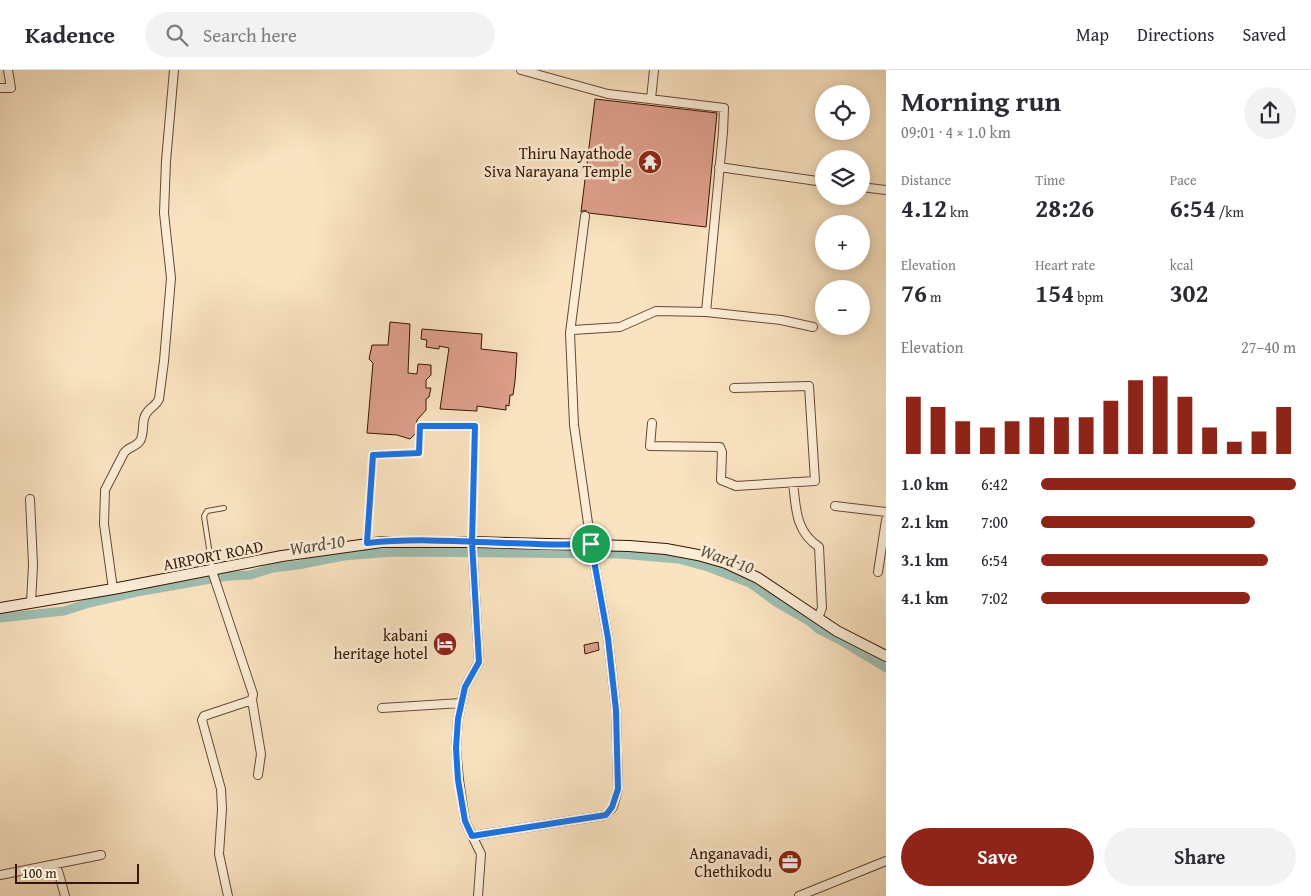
<!DOCTYPE html>
<meta charset="utf-8">
<style>
:root{--surface:#fff;--page:#f2f2f3;--text:#2b2b33;--muted:#7c7c81;--line:#e1e1e2;--accent:#8f2418}
body{margin:0;font-family:"Gentium Book Plus",serif;background:var(--page);color:var(--text);height:100vh;display:flex;flex-direction:column;font-size:19px;white-space:nowrap}
*{box-sizing:border-box;margin:0}
p{font-size:16px;color:var(--muted)}
.icon{flex:none;width:28px;height:28px;fill:none;stroke:currentColor;stroke-width:2;stroke-linecap:round;stroke-linejoin:round}
.map{position:relative;flex:1;overflow:hidden}
.sheet{display:flex;flex-direction:column;background:var(--surface);width:425px}
.sheet>*{flex:none}
.controls{position:absolute;left:815px;top:15px;display:grid;gap:10px}
.controls a{display:grid;place-items:center;width:55px;height:55px;border-radius:50%;background:var(--surface);box-shadow:0 2px 12px #0003;font-size:25px}
.scale{position:absolute;left:15px;bottom:12px;width:124px;box-sizing:border-box;padding-left:5px;border:2px solid #361504;border-top:0;font-size:14px;line-height:18px;white-space:nowrap;color:#361504;-webkit-text-stroke:4px #fcedd7;paint-order:stroke}
.pin{position:absolute;display:grid;place-items:center;width:42px;height:42px;color:#fff;margin:-21px;border:2px solid #fff;border-radius:50%;box-shadow:0 1px 5px #0007}
.round{display:grid;place-items:center;flex:none;width:52px;height:52px;border-radius:26px;background:var(--page)}
.summary{display:flex;align-items:center;justify-content:space-between;height:85px;padding:0 15px}
h1{font-size:28px;font-weight:700;line-height:38px}
.metrics{display:grid;grid-template-columns:repeat(3,1fr);gap:8px;height:85px;padding:5px 15px}
.metrics div{display:grid;align-content:center}
.metrics b{font-size:25px;font-weight:700}
.metrics small{font-size:14px;font-weight:400}
.metrics p{font-size:14px}
.chart{height:140px;padding:10px 15px}
.chart p{display:flex;justify-content:space-between}
.chart svg{width:100%;height:90px;margin-top:5px;stroke:var(--accent);stroke-width:6}
.cta{display:flex;gap:10px;margin-top:auto;padding:10px 15px}
.cta a{flex:1;height:58px;border-radius:30px;background:var(--accent);color:#fff;font-size:20px;font-weight:700;line-height:58px;text-align:center}
.cta a+a{background:var(--page);color:var(--text)}
ul{padding:0 15px;list-style:none;font-size:16px}
li{display:grid;grid-template-columns:80px 60px 1fr;align-items:center;height:38px}
li i{height:12px;border-radius:6px;background:var(--accent)}
header{display:flex;align-items:center;gap:30px;box-sizing:border-box;height:70px;padding:0 25px;background:var(--surface);border-bottom:1px solid var(--line)}
header strong{font-size:24px}
nav{display:flex;gap:28px;margin-inline-start:auto;font-size:18px}
.search{width:350px;height:45px;background:var(--page);display:flex;align-items:center;gap:12px;box-sizing:border-box;padding:0 18px;border-radius:28px;color:var(--muted);font-size:19px}
main{display:flex;flex:1;min-height:0}
.map>svg:first-child{display:block}
.lines{fill:none;stroke-linecap:round;stroke-linejoin:round}
.canal{stroke:#9ebeb1;stroke-width:9}
.building{fill:#df9f8c;stroke:#361504}
.lane-casing{stroke:#674833;stroke-width:6}
.street-casing{stroke:#674833;stroke-width:10}
.secondary-casing{stroke:#361504;stroke-width:12}
.lane{stroke:#fcedd7;stroke-width:4}
.street{stroke:#fcedd7;stroke-width:8}
.secondary{stroke:#fcedd7;stroke-width:10}
.route-casing{stroke:#fff;stroke-width:10}
.route{stroke:#1a73e8;stroke-width:6}
.labels{text-anchor:middle;stroke-width:5;stroke-linejoin:round;paint-order:stroke}
.poi-label{font-size:16px;fill:#361504;stroke:#fcedd7;text-anchor:end}
.street-label{font-size:16px;fill:#361504;stroke:#fcedd7}
.water-label{font-size:18px;font-style:italic;fill:#5a5041;stroke:#fcedd7}
</style>
<header>
<strong>Kadence</strong>
<div class="search"><svg class="icon" aria-label="search" viewBox="0 0 24 24"><circle cx="10" cy="10" r="6"/><path d="M15 15l6 6"/></svg>Search here</div>
<nav><a>Map</a><a>Directions</a><a>Saved</a></nav>
</header>
<main>
<div class="map">
<svg width="886" height="826" viewBox="0 0 886 826">
<rect width="100%" height="100%" fill="#fae3c1"/>
<filter id="stains"><feTurbulence type="fractalNoise" baseFrequency=".004" numOctaves="4"/><feColorMatrix values="0 0 0 0 .2 0 0 0 0 .09 0 0 0 0 .02 0 0 0 .5 -.17"/></filter>
<radialGradient id="worn" r=".72"><stop offset=".6" stop-color="#630" stop-opacity="0"/><stop offset="1" stop-color="#630" stop-opacity=".3"/></radialGradient>
<g class="lines">
<path class="canal" d="M0,548L64,541L89,533L137,522L228,506L250,505L273,498L298,495L343,486L394,482L619,484L678,489L708,497L750,513L776,532L809,551L818,559L840,570L886,598"/>
</g>
<path class="building" d="M595,29L717,43L706,157L589,143L585,140L581,142Z
M390,252L410,254L408,303L417,304L418,294L431,295V305L426,310V318H431L429,327L426,329V340L417,350L415,364L410,369L397,365L367,363L373,293L369,289L372,275H388Z
M422,259L482,264L481,279L517,283L515,311L513,325H510L509,336L506,335V340L477,336V341L440,339L449,278L439,276V279L426,277L427,270L421,269Z
M598,572L599,580L585,584L584,575Z"/>
<g class="lines">
<g class="lane-casing">
<path id="lane" d="M368,472L373,385L419,383L420,356H475L472,472
M212,498L204,446L207,441L224,438"/>
</g>
<g class="street-casing">
<path id="street" d="M0,18H11L8,0
M651,29L654,0
M719,97L824,112
M861,117L886,120
M706,242L781,250L813,257
M570,263L585,146
M652,353L650,376L720,377L722,382L721,410L736,416L815,411L809,316L734,318
M793,412C796,438 795,461 819,477L822,538L818,548
M30,429L33,495L31,533
M835,436L886,442
M472,472L479,592L465,617L458,649L456,678L459,710L465,751L481,784L478,826
M212,501L253,624L252,630L204,646L202,650L221,719L222,739L219,784L228,826
M878,502L886,450
M113,519L104,454L105,420L124,383C128,377 136,377 140,371C145,363 141,351 146,344C149,338 156,336 159,329L164,291L171,208L164,143L166,91L174,0
M252,630L261,684L258,705
M382,638L461,633
M472,766L606,745L613,737L618,719L616,640L608,568L591,474L574,355L570,263L573,260L620,257L656,241L706,242L723,62L724,38L608,24L521,0
M55,794L59,804L65,826
M0,805L101,785
M799,826L886,791"/>
</g>
<g class="secondary-casing">
<path id="secondary" d="M0,538L113,519L282,486L382,472H472L629,476L666,479L698,485L726,493L758,508L837,561L886,586"/>
</g>
<use href="#lane" class="lane"/>
<use href="#street" class="street"/>
<use href="#secondary" class="secondary"/>
</g>
<g class="lines">
<g class="route-casing">
<path id="route" d="M591,474C573,474 555,475 537,474C481,473 424,467 367,473L373,385L419,383L420,356H475L472,472L479,592L465,617L458,649L456,678L458,710L465,751L472,766L606,745L612,737L618,719L616,640L608,568L591,474"/>
</g>
<use href="#route" class="route"/>
</g>
<defs>
<g id="temple-disc" transform="scale(1.25)"><circle r="9.5" fill="#8f2418" stroke="#fcedd7"/><path d="M0-6L5-2H3V0L6.5 2.5H4V6H1.5V3h-3V6H-4V2.5H-6.5L-3 0V-2H-5Z" fill="#fff"/></g>
<g id="hotel-disc" transform="scale(1.25)"><circle r="9.5" fill="#8f2418" stroke="#fcedd7"/><path d="M-6-4.5h1.5V1H6V5H4.5V3h-9V5H-6ZM-4 0a1.8 1.8 0 1 1 3.6 0ZM.5 0V-2.5h3Q6-2.5 6 0Z" fill="#fff"/></g>
<g id="office-disc" transform="scale(1.25)"><circle r="9.5" fill="#8f2418" stroke="#fcedd7"/><path d="M-6-3h4V-5.5h4V-3h4V5H-6ZM-1-4.5V-3h2v-1.5ZM-6 0V1H6V0Z" fill="#fff"/></g>
</defs>
<g fill-rule="evenodd">
<use href="#temple-disc" x="650" y="92"/>
<use href="#hotel-disc" x="445" y="574"/>
<use href="#office-disc" x="790" y="792"/>
</g>
<g class="labels">
<g class="poi-label">
<text x="632" y="89">Thiru Nayathode<tspan x="632" dy="18">Siva Narayana Temple</tspan></text>
<text x="428" y="571">kabani<tspan x="428" dy="18">heritage hotel</tspan></text>
<text x="772" y="789">Anganavadi,<tspan x="772" dy="18">Chethikodu</tspan></text>
</g>
<g class="street-label">
<text transform="translate(213 485) rotate(-11)" y="6">AIRPORT ROAD</text>
</g>
<g class="water-label">
<text transform="translate(317 475) rotate(-9)" y="6">Ward 10</text>
<text transform="translate(727 489) rotate(20)" y="6">Ward 10</text>
</g>
</g>
<rect width="100%" height="100%" filter="url(#stains)"/>
<rect width="100%" height="100%" fill="url(#worn)"/>
</svg>
<div class="controls">
<a><svg class="icon" aria-label="locate" viewBox="0 0 24 24"><circle cx="12" cy="12" r="6"/><path d="M12 2v4M12 18v4M2 12h4M18 12h4"/></svg></a>
<a><svg class="icon" aria-label="layers" viewBox="0 0 24 24"><path d="M12 4l9 5-9 5-9-5zM3 14l9 5 9-5"/></svg></a>
<a>+</a>
<a>−</a>
</div>
<div class="scale">100 m</div>
<div class="pin" style="left:591px;top:474px;background:#1e9e55"><svg class="icon" aria-label="arrive" viewBox="0 0 24 24"><path d="M6 21V4h12l-3 4 3 4H6"/></svg></div>
</div>
<section class="sheet">
<div class="summary"><div><h1>Morning run</h1><p>09:01 · 4 × 1.0 km</p></div><a class="round"><svg class="icon" aria-label="share" viewBox="0 0 24 24"><path d="M12 15V3M7 8l5-5 5 5M5 13v7h14v-7"/></svg></a></div>
<div class="metrics">
<div><p>Distance</p><b>4.12<small> km</small></b></div>
<div><p>Time</p><b>28:26</b></div>
<div><p>Pace</p><b>6:54<small> /km</small></b></div>
</div>
<div class="metrics">
<div><p>Elevation</p><b>76<small> m</small></b></div>
<div><p>Heart rate</p><b>154<small> bpm</small></b></div>
<div><p>kcal</p><b>302</b></div>
</div>
<div class="chart"><p><span>Elevation</span>27–40 m</p>
<svg viewBox="0 0 160 44" preserveAspectRatio="none"><path d="M5 44V16M15 44V21M25 44V28M35 44V31M45 44V28M55 44V26M65 44V26M75 44V26M85 44V18M95 44V8M105 44V6M115 44V16M125 44V31M135 44V38M145 44V33M155 44V21"/></svg>
</div>
<ul>
<li><b>1.0 km</b>6:42<i style="width:100%"></i></li>
<li><b>2.1 km</b>7:00<i style="width:84%"></i></li>
<li><b>3.1 km</b>6:54<i style="width:89%"></i></li>
<li><b>4.1 km</b>7:02<i style="width:82%"></i></li>
</ul>
<div class="cta"><a>Save</a><a>Share</a></div>
</section>
</main>
